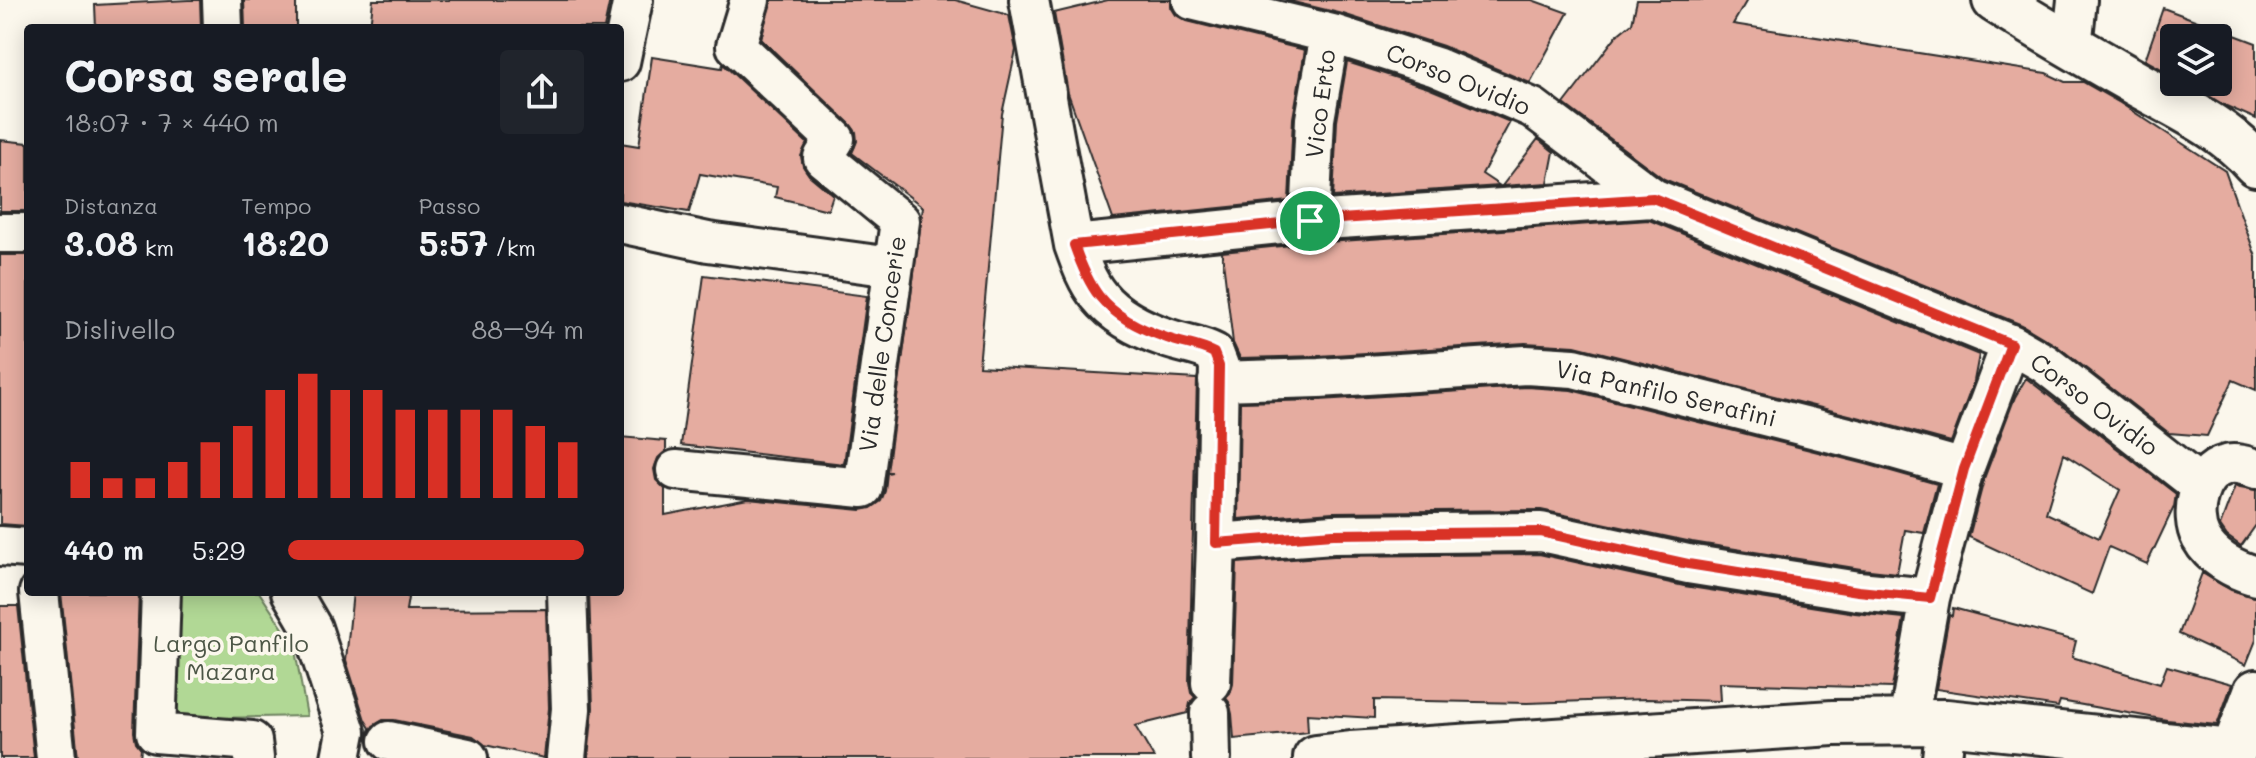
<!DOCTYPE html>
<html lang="it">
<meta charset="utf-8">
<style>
:root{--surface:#171b24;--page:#20242c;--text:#f1f3f6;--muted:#9ea1a6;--accent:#d93025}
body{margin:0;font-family:Mali,sans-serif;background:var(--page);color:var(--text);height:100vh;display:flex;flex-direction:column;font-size:30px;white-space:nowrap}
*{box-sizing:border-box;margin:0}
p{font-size:26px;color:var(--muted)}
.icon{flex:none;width:44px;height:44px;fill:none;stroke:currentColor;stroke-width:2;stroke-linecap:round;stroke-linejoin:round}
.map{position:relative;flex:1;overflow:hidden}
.panel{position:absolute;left:24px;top:24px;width:600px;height:572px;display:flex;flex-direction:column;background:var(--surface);border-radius:8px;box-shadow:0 4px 20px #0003}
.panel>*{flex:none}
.tools{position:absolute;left:2160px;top:24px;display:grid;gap:16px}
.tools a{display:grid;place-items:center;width:72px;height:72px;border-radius:8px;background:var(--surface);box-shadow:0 4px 20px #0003;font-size:40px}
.pin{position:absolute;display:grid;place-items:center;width:68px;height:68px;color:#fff;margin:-34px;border:4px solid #fff;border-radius:50%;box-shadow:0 2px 8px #0007}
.round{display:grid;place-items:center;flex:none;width:84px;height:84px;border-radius:8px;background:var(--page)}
.headline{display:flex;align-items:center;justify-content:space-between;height:136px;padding:0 40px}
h1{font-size:44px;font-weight:800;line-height:60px}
.figures{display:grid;grid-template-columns:repeat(3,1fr);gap:12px;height:136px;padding:8px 40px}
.figures div{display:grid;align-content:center}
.figures b{font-size:34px;font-weight:800}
.figures small{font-size:22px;font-weight:400}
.figures p{font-size:22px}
.chart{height:224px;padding:16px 40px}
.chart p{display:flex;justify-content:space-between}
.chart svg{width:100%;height:144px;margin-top:8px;stroke:var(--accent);stroke-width:6}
ul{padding:0 40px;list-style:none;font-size:26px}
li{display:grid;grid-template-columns:128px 96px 1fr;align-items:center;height:60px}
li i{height:20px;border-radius:10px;background:var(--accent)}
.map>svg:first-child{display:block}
.green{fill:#b1d895;stroke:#6e8260;stroke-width:2}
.building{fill:#e5aca0;stroke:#2b2b2b;stroke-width:2;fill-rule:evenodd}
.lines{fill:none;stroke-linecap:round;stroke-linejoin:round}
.minor-casing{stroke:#2b2b2b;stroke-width:44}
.tertiary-casing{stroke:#2b2b2b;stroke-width:50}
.secondary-casing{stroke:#2b2b2b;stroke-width:50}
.minor{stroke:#fbf7ec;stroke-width:38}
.tertiary{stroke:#fbf7ec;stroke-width:44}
.secondary{stroke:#fbf7ec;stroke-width:44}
.route-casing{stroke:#fff;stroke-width:16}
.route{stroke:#d93025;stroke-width:10}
.labels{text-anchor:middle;stroke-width:7;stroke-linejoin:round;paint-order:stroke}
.street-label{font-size:24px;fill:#2b2b2b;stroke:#fbf7ec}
.park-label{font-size:24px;fill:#4c5646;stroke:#fbf7ec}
</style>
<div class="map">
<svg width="2256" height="758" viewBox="0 0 2256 758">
<rect width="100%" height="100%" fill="#fbf7ec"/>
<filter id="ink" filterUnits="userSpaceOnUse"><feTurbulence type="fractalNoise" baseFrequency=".0125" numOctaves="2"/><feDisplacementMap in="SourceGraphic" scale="16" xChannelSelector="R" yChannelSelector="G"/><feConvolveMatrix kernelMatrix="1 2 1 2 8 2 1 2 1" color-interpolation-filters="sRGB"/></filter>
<g filter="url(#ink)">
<path class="green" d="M175,592H259L294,645L307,716L168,719Z"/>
<path class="building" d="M188,0H200L201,28H96L95,5Z
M244,0H296V28H245Z
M373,0H610L604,28H370Z
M771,0H955L1009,15L1016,50L1002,114L979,366L1197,379L1189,682L1191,693L1195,697L1190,703L1188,713L1135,726L1154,758H588L593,708L589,592H620V437L666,441V451L658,458L654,469L656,480L665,489V515L748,499L861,510L871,508L881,501L885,491L887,473L892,472H887L923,207L852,153L857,141L856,132L850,124L761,39Z
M1108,0H1171V7L1176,15L1187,21L1305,50L1293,118L1289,201L1113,219L1068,93L1054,13Z
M1285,0H1532L1568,13L1530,83L1443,46L1343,14Z
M1637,0H1747L1733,24L2046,73L2065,82H2083L2120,103L2225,171L2256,257V390L2233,380L2207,436L2169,433L2057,346L2022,325L1664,179L1564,104L1617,35L1632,23Z
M2163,8L2256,43V119L2224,105L2186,82H2218V38H2174V76L2145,60Z
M652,57L722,68L723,64L807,143L801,156L803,166L809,175L833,195L828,210L775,197L777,187L700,174L689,212L620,201V143L639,146Z
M1347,62L1428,88L1510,122L1482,174L1500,186L1333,197L1337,121Z
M1538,139L1554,152L1548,183L1502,186Z
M0,140L28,143V211H0Z
M1649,220L1979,355L1974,381L1951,442L1877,422L1575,346L1525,343L1318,356L1240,358L1233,343L1222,252L1312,243Z
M0,255H28V526L0,524Z
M704,275L867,296L844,464L681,445Z
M2026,378L2176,494L2174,507L2147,564L2109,547L2092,594L1969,537L1985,476L2015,397ZM2064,454L2120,490L2099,538L2046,513Z
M1526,387L1571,390L1866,464L1937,484L1924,533L1905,530L1897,573L1861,569L1692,542L1541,510L1333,512L1238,519L1240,402L1320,400Z
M2235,486L2256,490V525L2241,546L2227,536L2220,526Z
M1539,554L1684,586L1855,613L1904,618L1892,688L1719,683L1720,701L1647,699L1527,703L1374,700V718L1307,714L1308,732L1234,739L1232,714L1229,702L1226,698L1230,694L1233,684L1237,563L1334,556Z
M2202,573L2231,590L2256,597V640L2246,665L2179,634Z
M61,592H139L134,732L136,742L141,748L140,758H78Z
M353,592H409L406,610L546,609L549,708L544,758L485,745L473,736L394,720H383L373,726L367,737L370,728L365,720L346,660Z
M0,606H18L34,758H0Z
M1953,608L2076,641L2072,657L2160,684L2167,666L2232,684L2217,725L2167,720L2060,701L2058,707L1936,689L1949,615L1952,616Z"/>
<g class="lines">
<g class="minor-casing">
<path id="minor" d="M222,0L223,28
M1029,0L1074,245C1080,262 1087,282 1099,296C1115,316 1143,330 1167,338C1183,344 1199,345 1214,353L1219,366L1216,543L1211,683
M1192,0L1336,35L1436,67L1533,108L1653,198L2011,344L2044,363L2201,486
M2072,47L2077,0
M620,62L633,0
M1310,221L1315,119L1330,34
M620,223L708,242L892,267
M0,233H28
M1074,245L1310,221L1653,198
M1218,381L1319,378L1526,365L1574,368L1872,443L1964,469
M2256,469C2247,466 2235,462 2226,465C2197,472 2189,515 2201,538C2212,558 2235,570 2256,576
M676,470L863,488L900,221L823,158L835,139L736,46L750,0
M1216,543L1333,534L1541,532L1688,564L1858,591L1930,598
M0,546L28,548
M39,592L56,758
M161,592L156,733L252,741L254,758
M291,592L312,628L346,732L341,758
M1210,713L1211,758
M1908,722L1930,598L1964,469L2011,344
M389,741L468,758
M566,758L571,709L567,592
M1942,758L1946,722"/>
</g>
<g class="tertiary-casing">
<path id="tertiary" d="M1995,0C2042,30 2090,57 2139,85C2180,108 2225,128 2256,164"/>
</g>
<g class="secondary-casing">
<path id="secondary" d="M1316,758L1351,754L1833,723L1946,722L2231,752
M2231,758L2256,692"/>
</g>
<use href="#minor" class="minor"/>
<use href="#tertiary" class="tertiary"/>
<use href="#secondary" class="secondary"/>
</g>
</g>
<g class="lines" filter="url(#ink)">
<g class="route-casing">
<path id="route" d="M1653,198L2011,344L1964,469L1930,598L1858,591L1688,564L1541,532L1333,534L1216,543L1219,366L1214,353C1199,345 1183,344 1167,338C1143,330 1115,316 1099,296C1088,282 1080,262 1074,245L1310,221Z"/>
</g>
<use href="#route" class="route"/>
</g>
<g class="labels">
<g class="street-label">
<text transform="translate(1458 80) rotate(22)" y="8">Corso Ovidio</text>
<text transform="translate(1321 104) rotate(-83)" y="8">Vico Erto</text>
<text transform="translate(883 344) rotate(-82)" y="8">Via delle Concerie</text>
<text transform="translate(1666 394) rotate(13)" y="8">Via Panfilo Serafini</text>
<text transform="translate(2094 405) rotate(37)" y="8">Corso Ovidio</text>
</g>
<g class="park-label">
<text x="231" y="652">Largo Panfilo<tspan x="231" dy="28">Mazara</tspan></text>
</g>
</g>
</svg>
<div class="tools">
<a><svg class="icon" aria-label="layers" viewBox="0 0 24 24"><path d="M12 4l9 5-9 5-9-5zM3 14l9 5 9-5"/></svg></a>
</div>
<div class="pin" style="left:1310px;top:221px;background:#1e9e55"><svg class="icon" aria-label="arrive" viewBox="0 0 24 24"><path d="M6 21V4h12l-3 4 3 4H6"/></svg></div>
<section class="panel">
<div class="headline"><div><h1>Corsa serale</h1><p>18:07 · 7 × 440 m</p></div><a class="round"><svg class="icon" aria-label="share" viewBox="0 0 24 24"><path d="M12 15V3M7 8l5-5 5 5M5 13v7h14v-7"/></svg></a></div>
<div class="figures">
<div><p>Distanza</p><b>3.08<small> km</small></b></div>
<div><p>Tempo</p><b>18:20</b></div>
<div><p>Passo</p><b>5:57<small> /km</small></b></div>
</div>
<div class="chart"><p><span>Dislivello</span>88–94 m</p>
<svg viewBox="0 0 160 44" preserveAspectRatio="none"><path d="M5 44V33M15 44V38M25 44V38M35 44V33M45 44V27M55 44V22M65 44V11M75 44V6M85 44V11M95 44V11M105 44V17M115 44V17M125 44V17M135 44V17M145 44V22M155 44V27"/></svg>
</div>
<ul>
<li><b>440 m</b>5:29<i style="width:100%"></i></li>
</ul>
</section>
</div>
